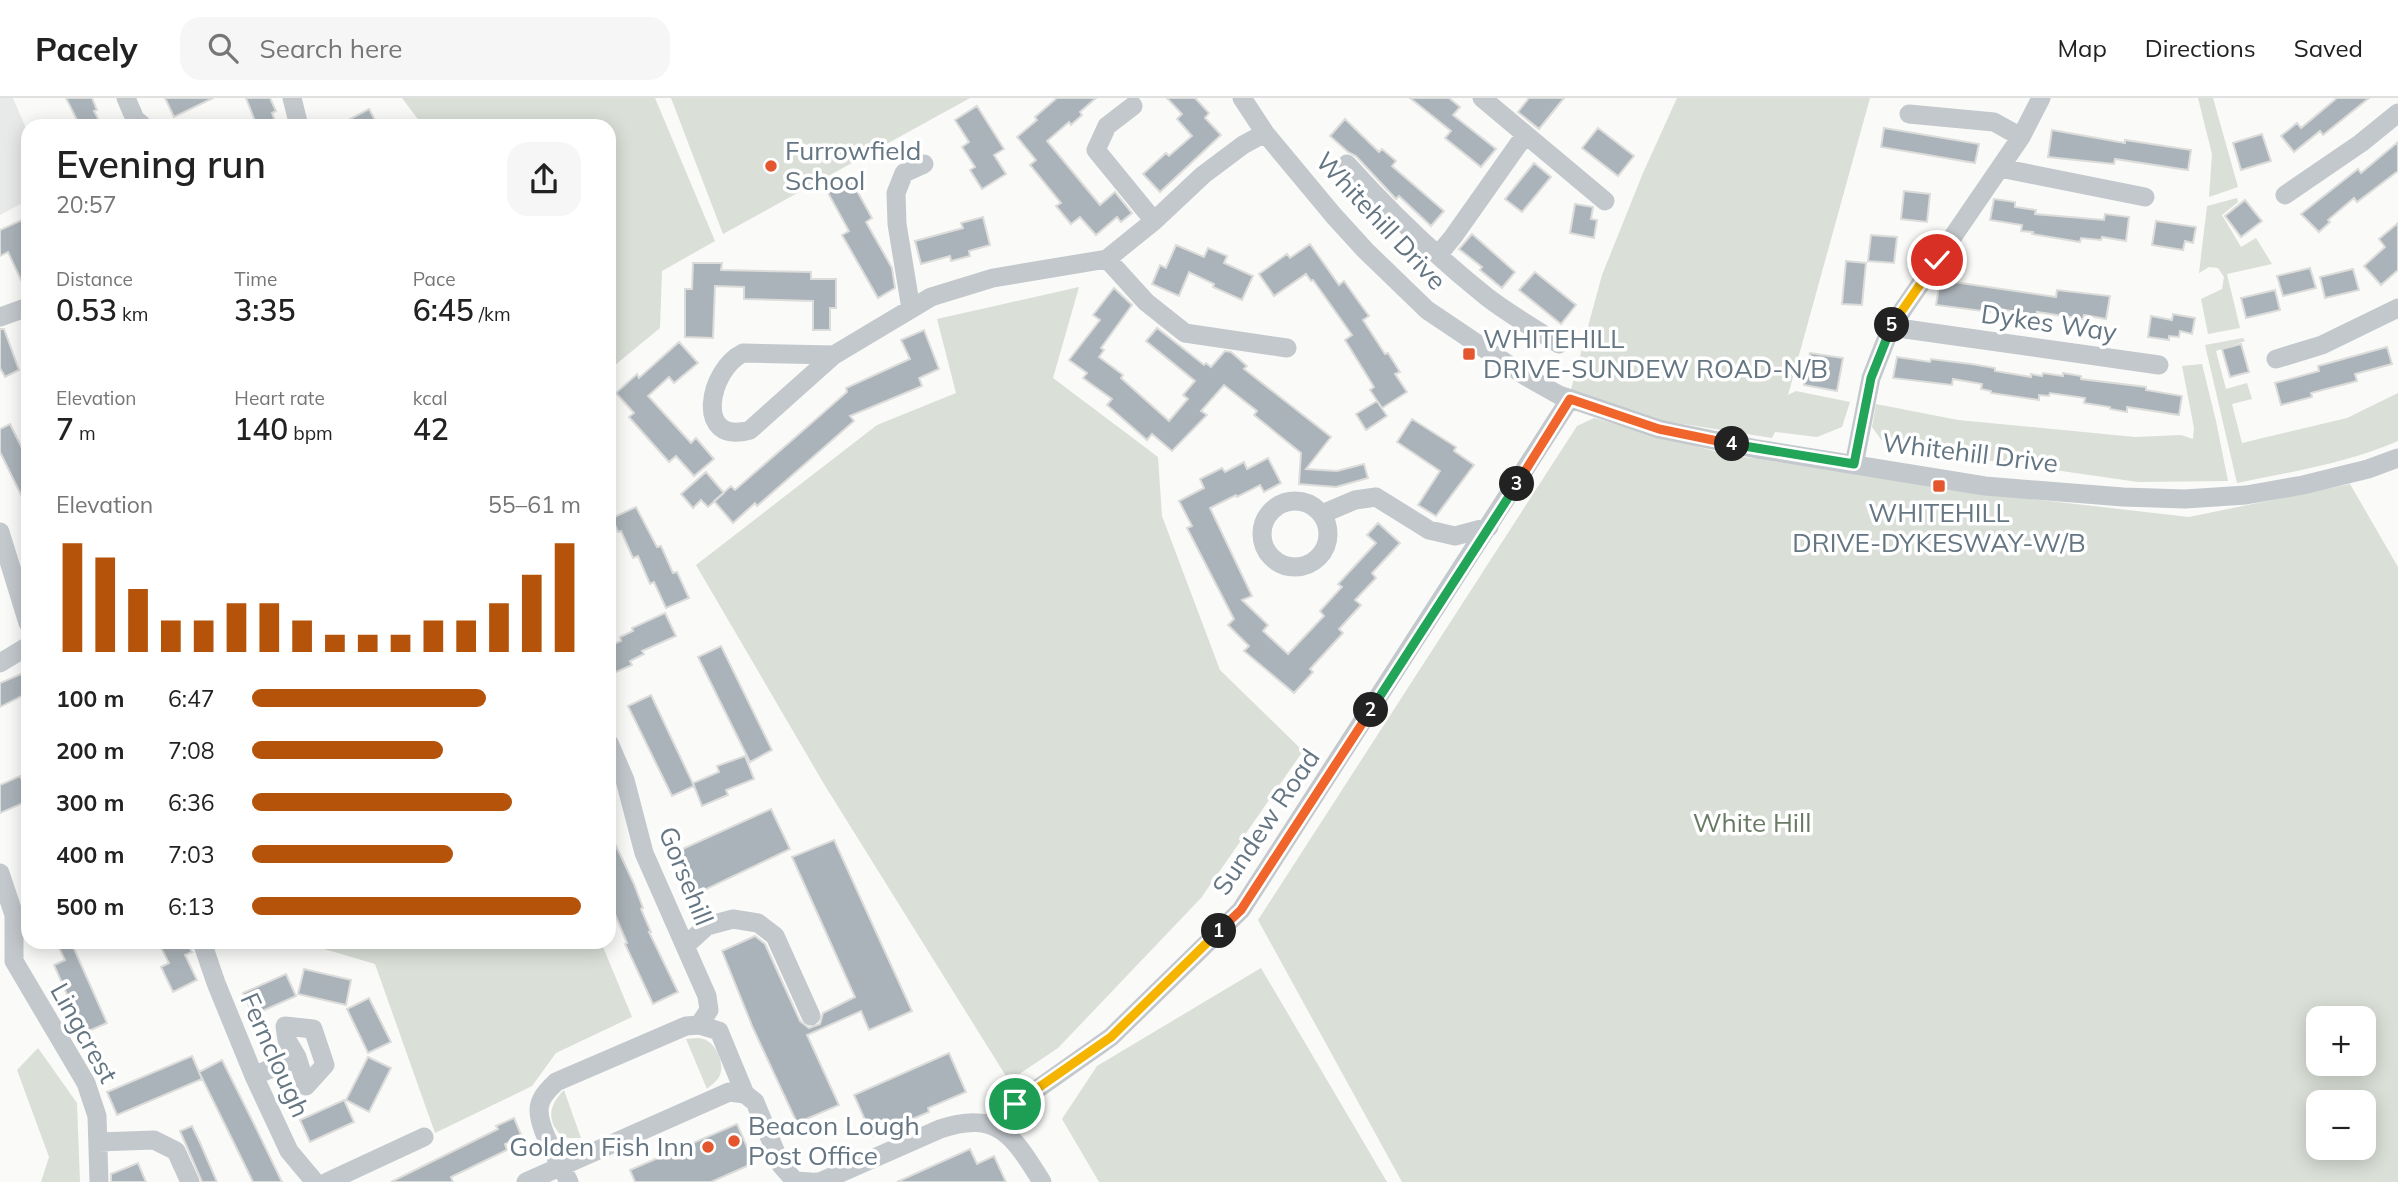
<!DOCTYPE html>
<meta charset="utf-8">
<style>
:root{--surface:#fff;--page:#f6f6f6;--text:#222;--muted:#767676;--line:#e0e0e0;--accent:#b45309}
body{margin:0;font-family:Mulish,sans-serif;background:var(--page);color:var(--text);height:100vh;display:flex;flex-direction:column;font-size:26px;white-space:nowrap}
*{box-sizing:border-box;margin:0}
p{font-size:23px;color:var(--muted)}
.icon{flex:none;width:38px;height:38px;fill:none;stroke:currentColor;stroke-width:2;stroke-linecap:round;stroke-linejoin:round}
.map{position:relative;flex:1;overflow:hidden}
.sheet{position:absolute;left:21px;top:21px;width:595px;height:830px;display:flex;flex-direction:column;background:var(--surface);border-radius:21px;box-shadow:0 4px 18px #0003}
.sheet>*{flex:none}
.fabs{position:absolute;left:2306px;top:908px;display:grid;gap:14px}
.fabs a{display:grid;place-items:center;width:70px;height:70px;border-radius:14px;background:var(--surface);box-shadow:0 4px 18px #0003;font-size:35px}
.pin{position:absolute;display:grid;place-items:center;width:60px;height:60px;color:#fff;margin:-30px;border:4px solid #fff;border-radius:50%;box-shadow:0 2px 7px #0007}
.km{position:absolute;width:35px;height:35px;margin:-18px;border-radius:50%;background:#222;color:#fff;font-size:19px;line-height:35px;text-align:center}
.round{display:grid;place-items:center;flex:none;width:74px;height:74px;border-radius:21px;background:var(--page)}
.head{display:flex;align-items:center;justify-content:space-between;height:119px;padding:0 35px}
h1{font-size:38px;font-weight:600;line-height:52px}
.figures{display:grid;grid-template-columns:repeat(3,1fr);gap:10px;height:119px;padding:7px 35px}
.figures div{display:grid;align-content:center}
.figures b{font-size:30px;font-weight:600}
.figures small{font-size:19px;font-weight:400}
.figures p{font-size:19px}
.chart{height:196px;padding:14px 35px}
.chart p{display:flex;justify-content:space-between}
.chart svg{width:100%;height:126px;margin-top:7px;stroke:var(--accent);stroke-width:6}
ul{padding:0 35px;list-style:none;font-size:23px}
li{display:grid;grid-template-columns:112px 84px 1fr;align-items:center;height:52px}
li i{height:18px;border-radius:9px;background:var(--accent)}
header{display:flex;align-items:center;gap:42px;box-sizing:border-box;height:98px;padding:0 35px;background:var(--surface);border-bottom:2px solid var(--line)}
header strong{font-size:33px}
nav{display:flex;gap:38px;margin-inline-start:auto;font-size:24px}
.search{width:490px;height:63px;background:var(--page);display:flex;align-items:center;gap:18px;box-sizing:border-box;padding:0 24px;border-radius:21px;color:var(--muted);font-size:26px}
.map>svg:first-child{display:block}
.built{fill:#e8e9e9}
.green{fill:#dadfd7;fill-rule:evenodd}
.building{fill:#aab3b9;stroke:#dcdcda;stroke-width:2}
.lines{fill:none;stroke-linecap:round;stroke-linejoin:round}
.minor{stroke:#c3c8cc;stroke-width:19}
.split-1-casing{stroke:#fff;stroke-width:14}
.split-2-casing{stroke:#fff;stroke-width:14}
.split-3-casing{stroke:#fff;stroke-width:14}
.split-4-casing{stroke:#fff;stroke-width:14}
.split-5-casing{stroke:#fff;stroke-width:14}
.split-6-casing{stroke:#fff;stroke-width:14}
.split-1{stroke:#f5b400;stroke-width:9}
.split-2{stroke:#f0652b;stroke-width:9}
.split-3{stroke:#22a559;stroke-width:9}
.split-4{stroke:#f0652b;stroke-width:9}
.split-5{stroke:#22a559;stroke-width:9}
.split-6{stroke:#f5b400;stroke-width:9}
.poi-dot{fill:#e4572e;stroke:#fff;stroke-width:2.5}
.labels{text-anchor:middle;stroke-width:7;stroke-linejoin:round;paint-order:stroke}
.poi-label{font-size:26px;fill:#657683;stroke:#fff;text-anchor:start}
.street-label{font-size:26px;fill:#657683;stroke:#fff}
.park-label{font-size:26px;fill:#687a64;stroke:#fff}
</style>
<header>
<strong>Pacely</strong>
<div class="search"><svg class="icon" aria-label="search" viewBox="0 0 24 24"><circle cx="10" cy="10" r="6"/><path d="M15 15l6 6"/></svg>Search here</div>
<nav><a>Map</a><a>Directions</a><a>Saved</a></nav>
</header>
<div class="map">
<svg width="2398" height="1084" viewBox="0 0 2398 1084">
<rect width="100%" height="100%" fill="#fafaf8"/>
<path class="built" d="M0,0H13L28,35V102L0,117Z"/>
<path class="green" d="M402,0H655L715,143L662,173L660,230L609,272V28H423Z
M671,0H970L723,136Z
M1677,0H1870L1788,297L1796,293L1850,304L1842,329L1817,339L1775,334L1772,340L1664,323L1570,295L1602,177L1643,75Z
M2198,0H2213L2238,89L2209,99L2212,56Z
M2237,100L2238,104L2222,117L2241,149L2256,140L2272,166L2227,176L2240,230L2208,236L2201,201L2222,191L2224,179L2218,170L2209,169L2199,175L2207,108Z
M1079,189L1053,280L1158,359L1162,418L1220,572L1303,653L1201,800L1058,950L1009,983L824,686L696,467L877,327L956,295L937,221Z
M2243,240L2245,243L2216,253L2226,291L2247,285L2252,301L2232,306L2242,345L2347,320L2398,295V343C2347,365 2291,374 2237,385L2205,247Z
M2202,266L2216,323L2228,383L2138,384L2000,364L1932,356L1883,344L1872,329L1876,306L1958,322L2135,339L2181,337L2193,341L2194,330L2182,268Z
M1594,320L1725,356L1988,396L2189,419L2350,386L2398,469V1084H1402L1258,822L1577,328ZM2319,920H2364V966H2319ZM2319,1004H2364V1050H2319Z
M325,844H601L632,919L556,955L532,988L435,1035L375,866L314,848Z
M1261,870L1387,1084H1099L1062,1021L1097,968Z
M686,941C691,941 698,939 703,941C716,944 726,967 719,979C717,983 710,988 707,991Z
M38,950L77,1005L80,1084H41L49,1059L17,972Z
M564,992L581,1040H564C546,1024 548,1008 564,992Z"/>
<path class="building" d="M66,0H92L97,12L94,13L102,28H80Z
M165,0H213L174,19Z
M246,0H270L276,13L272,15L277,28H257Z
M1057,0H1096L1080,14L1082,17L1071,27L1069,24L1047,43L1100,107L1115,94L1132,115L1121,124L1117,119L1096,137L1080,119L1071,126L1056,108L1061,105L1030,67L1036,62L1017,39L1037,22L1035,19Z
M1167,0H1195L1209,15L1205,20L1221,37L1160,94L1143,76L1166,55L1169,58L1192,38L1177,21L1182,16Z
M1410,0H1449L1460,9L1453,17L1496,51L1481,69L1445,40L1451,33Z
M1529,0H1564L1539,31L1518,14Z
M2337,0H2369L2323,37L2320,33L2294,54L2281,38L2297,25L2301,30Z
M977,8L1004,51L994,57L1006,76L982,91L970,72L975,69L962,49L969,44L955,22Z
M369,11L378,28H337Z
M1345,21L1379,54L1382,51L1396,63L1392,68L1444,113L1431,128L1399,98L1396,101L1356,58L1348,54L1330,38Z
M1598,30L1634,58L1618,78L1582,50Z
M1884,30L1979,46L1975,65L1881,49Z
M2052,32L2125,45V42L2191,52L2188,72L2115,61L2114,66L2048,59Z
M2262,36L2271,63L2241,72L2233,45Z
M2398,44V73L2357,104L2354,100L2328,122L2330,124L2319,134L2301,116L2358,71L2361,75Z
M1534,65L1551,79L1522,114L1505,101Z
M850,80L872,120L866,124L892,170L895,190L878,200L842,137L849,133L827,93Z
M1904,93L1930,96L1927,124L1901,121Z
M1994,101L2015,104V109L2036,112L2035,116L2104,122L2105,116L2129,119L2126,143L2102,139L2101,142L2081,140L2080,144L2032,136L2033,134L2021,133L2022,127L1990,122Z
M2245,102L2262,123L2241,139L2225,118Z
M1575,106L1593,109L1591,121L1597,122L1594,140L1570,135Z
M983,119L990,147L969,153L970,158L951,163L950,158L921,166L915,143L963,130L961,125Z
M22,122L28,133V197L8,154L0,158V132Z
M2156,123L2196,129L2193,145L2185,143L2183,152L2152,147Z
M2398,125V172L2381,187L2364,168L2385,149L2379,141Z
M1472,136L1515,174L1502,190L1480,172L1482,169L1459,151Z
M1871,137L1897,139L1894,165L1868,163Z
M1310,146L1339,187L1344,183L1361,207L1369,218L1363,222L1385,256L1388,255L1400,274L1395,276L1407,294L1382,310L1370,292L1374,289L1345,242L1352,237L1313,182L1311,183L1306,176L1274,198L1259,176L1287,156L1290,160Z
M1176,147L1204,159L1208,150L1227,158L1224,165L1253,178L1242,202L1213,189L1214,186L1189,174L1179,198L1152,186L1160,167L1166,170Z
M1846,163L1866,165L1862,207L1842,206Z
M693,165H722L721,172L811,174V181H836V210H830V232H813V203L744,201V189L715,188L713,240L685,239V191H692Z
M2310,170L2316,190L2283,198L2277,178Z
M2353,171L2359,192L2325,200L2320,179Z
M1535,174L1576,207L1561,226L1519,192Z
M1940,182L2056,199L2057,192L2110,198L2106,221L2084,217L2083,221L2037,214V217L1991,210L1990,214L1936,207Z
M1114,190L1132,207L1101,250L1104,252L1099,259L1123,277L1121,280L1169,323L1188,301L1183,297L1195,283L1146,243L1157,230L1204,267L1206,265L1211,269L1225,253L1231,254L1247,268L1244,271L1331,339L1306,371L1337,373L1364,366L1368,380L1336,389L1299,386L1301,355L1254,317L1257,313L1224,287L1201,313L1207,317L1172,353L1152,336L1147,342L1107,307L1112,301L1083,280L1087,275L1069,262L1100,222L1093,217Z
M2275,192L2280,212L2246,220L2241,200Z
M2173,216L2195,220L2192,236L2180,233L2179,239L2169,238V242L2148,239L2151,218L2172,222Z
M0,231H4L19,272L5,279L0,270Z
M924,232L939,271L919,280L922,288L850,318L854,323L757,408L755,405L733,425L714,403L731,388L735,392L790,344L847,294L846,290L910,261L901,242Z
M679,244L698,265L674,285L669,279L648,298L691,345L696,340L714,361L694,378L676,358L669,364L629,319L634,315L616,295L637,276L639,280Z
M2241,246L2249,274L2230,279L2222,251Z
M2387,249L2392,266L2355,276L2357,283L2311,295L2312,299L2281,307L2275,285L2319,273L2318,268Z
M1810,255L1843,260L1837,293L1804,287Z
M1897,259L1930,264L1931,261L1971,266L1995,270V273L2031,279V276L2042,278L2043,275L2063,278V275L2081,278V281L2146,289V292L2182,298L2179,317L2127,309V314L2110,311V309L2084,305L2085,300L2050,295L2049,298L2039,297V302L1991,295V293L1981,291L1982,286L1953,281L1952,287L1893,280Z
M1377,303L1387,318L1366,332L1356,316Z
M1412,321L1456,349L1454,353L1474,367L1436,418L1418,407L1440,373L1397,344Z
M10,326L28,362V411L0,354V331Z
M1268,360L1281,385L1264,394L1260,387L1237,399L1236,397L1210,410L1252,498L1242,502L1268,527L1263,533L1288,556L1324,518L1320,513L1342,489L1338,486L1376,445L1367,437L1378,425L1400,445L1372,475L1376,480L1355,502L1361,507L1339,531L1343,535L1310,571L1313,574L1294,595L1244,553L1249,548L1228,527L1234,521L1187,430L1192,428L1179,403L1204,390L1200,381L1222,370L1225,374L1244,364L1247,371Z
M706,374L724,395L708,409L701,402L693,410L681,396Z
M636,409L657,449L661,448L673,475L677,474L689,500L666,510L654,484L650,486L638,458L633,460L621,433L618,434L612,420Z
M665,515L676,538L642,553L644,556L630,563L632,567L609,577V548L621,543L620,539L633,533L632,530Z
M721,548L772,652L750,664L698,559Z
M28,573V595L0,609V585Z
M651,597L694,688L672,698L628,608Z
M745,658L754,681L726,692L728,697L702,708L693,685L719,674L717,668Z
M20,678L28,694V703L0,715V687Z
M771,711L790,751L694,797L676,754Z
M609,733L634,786L643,810L641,811L651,834H649L678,894L653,906L625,846L627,845L609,802Z
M834,742L912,913L869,932L861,913L807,937L839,1007L797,1025L753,930L722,853L755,838L765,846L800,923L809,930L820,926L823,915L855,899L792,759Z
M56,844H71L107,925L84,935L54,867L65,862Z
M158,844H186L192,854L185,857L197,882L173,894L161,869L169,865Z
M304,871L351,882L346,907L298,896Z
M286,876L296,898L253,917L243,895Z
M369,900L391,944L368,955L347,911Z
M949,955L966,994L928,1010L929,1014L872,1038L854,997Z
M192,958L202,981L117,1017L107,994Z
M368,959L391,970L369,1014L346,1002Z
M222,962L253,1024L282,1084H253L236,1049L199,974Z
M344,1002L354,1024L310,1044L300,1022Z
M514,1020L522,1039L505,1046L507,1052L451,1079L453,1084H391L498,1031L496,1028Z
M737,1026L754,1065L711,1084H635L630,1072Z
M192,1028L201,1047L217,1084H202L180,1033Z
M970,1051L977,1066L994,1058L1006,1084H897Z
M138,1065L146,1084H111V1076Z"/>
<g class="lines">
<path class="minor" d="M126,0L135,21L143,28
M292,0L299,28
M1242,0L1265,35L1334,118L1365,152L1427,212L1527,279L1559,297L1659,331L1757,351L1985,388L2123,399L2185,401L2246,397L2303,387L2368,371L2398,360
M1482,0L1605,103
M1133,8L1107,28L1096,52L1154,123
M1909,16L1994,24L2021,39
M1347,66C1390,114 1437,159 1487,199C1509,216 1535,231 1559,246
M2000,70L2145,99
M2285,97L2361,45L2398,15
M1438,157L1453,139L1525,37
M1107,161L1146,204L1185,235L1287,250
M911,211L897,126L896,95L904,75L924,66
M0,219L28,209
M1891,229L2159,267
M834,257L743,255C709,271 693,348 750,332L834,257L931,199L993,180L1107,161L1154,123L1203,77L1243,47L1265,35
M2276,261L2322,247L2398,210
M1854,367L1871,280L1891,229L2021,39L2041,0
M1262 436a33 33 0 1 1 66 0a33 33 0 1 1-66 0Z
M1322,416L1355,402L1376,399L1429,432L1455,438L1489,429
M0,434L28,525
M0,565L28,548
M609,645L625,682L644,755L707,898L709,912L699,927
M0,775L14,817V863L86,985L97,1018L99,1084
M202,844L216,885L254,978L289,1053L315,1084
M685,848L707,828L733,821L758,825L775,838L811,918
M254,978L297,959L306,988L325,967L313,931L285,928L287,942L297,959
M988,1026L1111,939L1241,812L1570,301
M98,1044L154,1042L176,1053L190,1084
M327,1084L424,1039
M526,1084L729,994L745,996L755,1004L781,1067L795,1083L811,1084
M569,1084C560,1065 539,1033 539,1012C539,1000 548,992 556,984L686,928L699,927L719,933L745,996
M815,1084H820L940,1031C998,1011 1014,1039 1042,1084"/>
</g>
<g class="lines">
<g class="split-1-casing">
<path id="split-1" d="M1015,1006L1111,939L1219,833"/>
</g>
<g class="split-2-casing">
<path id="split-2" d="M1219,833L1241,812L1371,612"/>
</g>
<g class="split-3-casing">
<path id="split-3" d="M1371,612L1517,386"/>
</g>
<g class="split-4-casing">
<path id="split-4" d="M1517,386L1570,301L1659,331L1732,346"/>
</g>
<g class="split-5-casing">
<path id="split-5" d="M1732,346L1854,366L1871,280L1892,227"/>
</g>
<g class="split-6-casing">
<path id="split-6" d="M1892,227L1937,162"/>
</g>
<use href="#split-1" class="split-1"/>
<use href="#split-2" class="split-2"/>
<use href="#split-3" class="split-3"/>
<use href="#split-4" class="split-4"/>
<use href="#split-5" class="split-5"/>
<use href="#split-6" class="split-6"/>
</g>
<g class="poi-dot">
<circle cx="771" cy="68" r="7"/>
<rect x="1462" y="249" width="14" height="14" rx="3.5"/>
<rect x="1932" y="381" width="14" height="14" rx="3.5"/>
<circle cx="734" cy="1043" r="7"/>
<circle cx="708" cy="1049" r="7"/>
</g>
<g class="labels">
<g class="poi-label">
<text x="785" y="62">Furrowfield<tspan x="785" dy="30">School</tspan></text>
<text x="1483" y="250">WHITEHILL<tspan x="1483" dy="30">DRIVE-SUNDEW ROAD-N/B</tspan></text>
<text x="1939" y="424" text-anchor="middle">WHITEHILL<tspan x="1939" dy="30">DRIVE-DYKESWAY-W/B</tspan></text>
<text x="748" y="1037">Beacon Lough<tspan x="748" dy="30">Post Office</tspan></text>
<text x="694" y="1058" text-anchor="end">Golden Fish Inn</text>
</g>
<g class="street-label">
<text transform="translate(1381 123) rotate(47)" y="9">Whitehill Drive</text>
<text transform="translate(2049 225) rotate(8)" y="9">Dykes Way</text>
<text transform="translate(1970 355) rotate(7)" y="9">Whitehill Drive</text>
<text transform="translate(1266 724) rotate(-56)" y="9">Sundew Road</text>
<text transform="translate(686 778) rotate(68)" y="9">Gorsehill</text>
<text transform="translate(84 935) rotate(61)" y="9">Lingcrest</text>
<text transform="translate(275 957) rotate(66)" y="9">Fernclough</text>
</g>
<g class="park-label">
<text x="1752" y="734">White Hill</text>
</g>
</g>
</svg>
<div class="fabs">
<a>+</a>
<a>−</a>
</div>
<div class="pin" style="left:1015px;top:1006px;background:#1e9e55"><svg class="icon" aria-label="arrive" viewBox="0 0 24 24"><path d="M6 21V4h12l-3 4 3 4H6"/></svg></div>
<div class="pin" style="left:1937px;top:162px;background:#d93025"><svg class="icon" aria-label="check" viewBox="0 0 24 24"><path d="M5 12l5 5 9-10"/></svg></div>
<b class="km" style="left:1219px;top:833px">1</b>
<b class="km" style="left:1371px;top:612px">2</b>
<b class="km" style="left:1517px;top:386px">3</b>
<b class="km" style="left:1732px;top:346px">4</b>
<b class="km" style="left:1892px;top:227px">5</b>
<section class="sheet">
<div class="head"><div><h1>Evening run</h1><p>20:57</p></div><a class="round"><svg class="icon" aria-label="share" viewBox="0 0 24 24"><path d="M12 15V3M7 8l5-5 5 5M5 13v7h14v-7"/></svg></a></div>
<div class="figures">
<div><p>Distance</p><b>0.53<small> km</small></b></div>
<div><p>Time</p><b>3:35</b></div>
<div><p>Pace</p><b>6:45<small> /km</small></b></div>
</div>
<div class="figures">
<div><p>Elevation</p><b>7<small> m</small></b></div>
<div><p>Heart rate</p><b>140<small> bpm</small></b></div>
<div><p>kcal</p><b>42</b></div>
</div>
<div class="chart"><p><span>Elevation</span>55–61 m</p>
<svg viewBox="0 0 160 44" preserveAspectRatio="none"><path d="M5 44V6M15 44V11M25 44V22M35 44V33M45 44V33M55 44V27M65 44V27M75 44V33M85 44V38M95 44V38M105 44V38M115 44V33M125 44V33M135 44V27M145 44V17M155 44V6"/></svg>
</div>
<ul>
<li><b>100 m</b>6:47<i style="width:71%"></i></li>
<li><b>200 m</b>7:08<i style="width:58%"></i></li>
<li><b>300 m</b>6:36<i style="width:79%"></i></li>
<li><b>400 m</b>7:03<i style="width:61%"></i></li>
<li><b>500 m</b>6:13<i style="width:100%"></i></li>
</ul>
</section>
</div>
